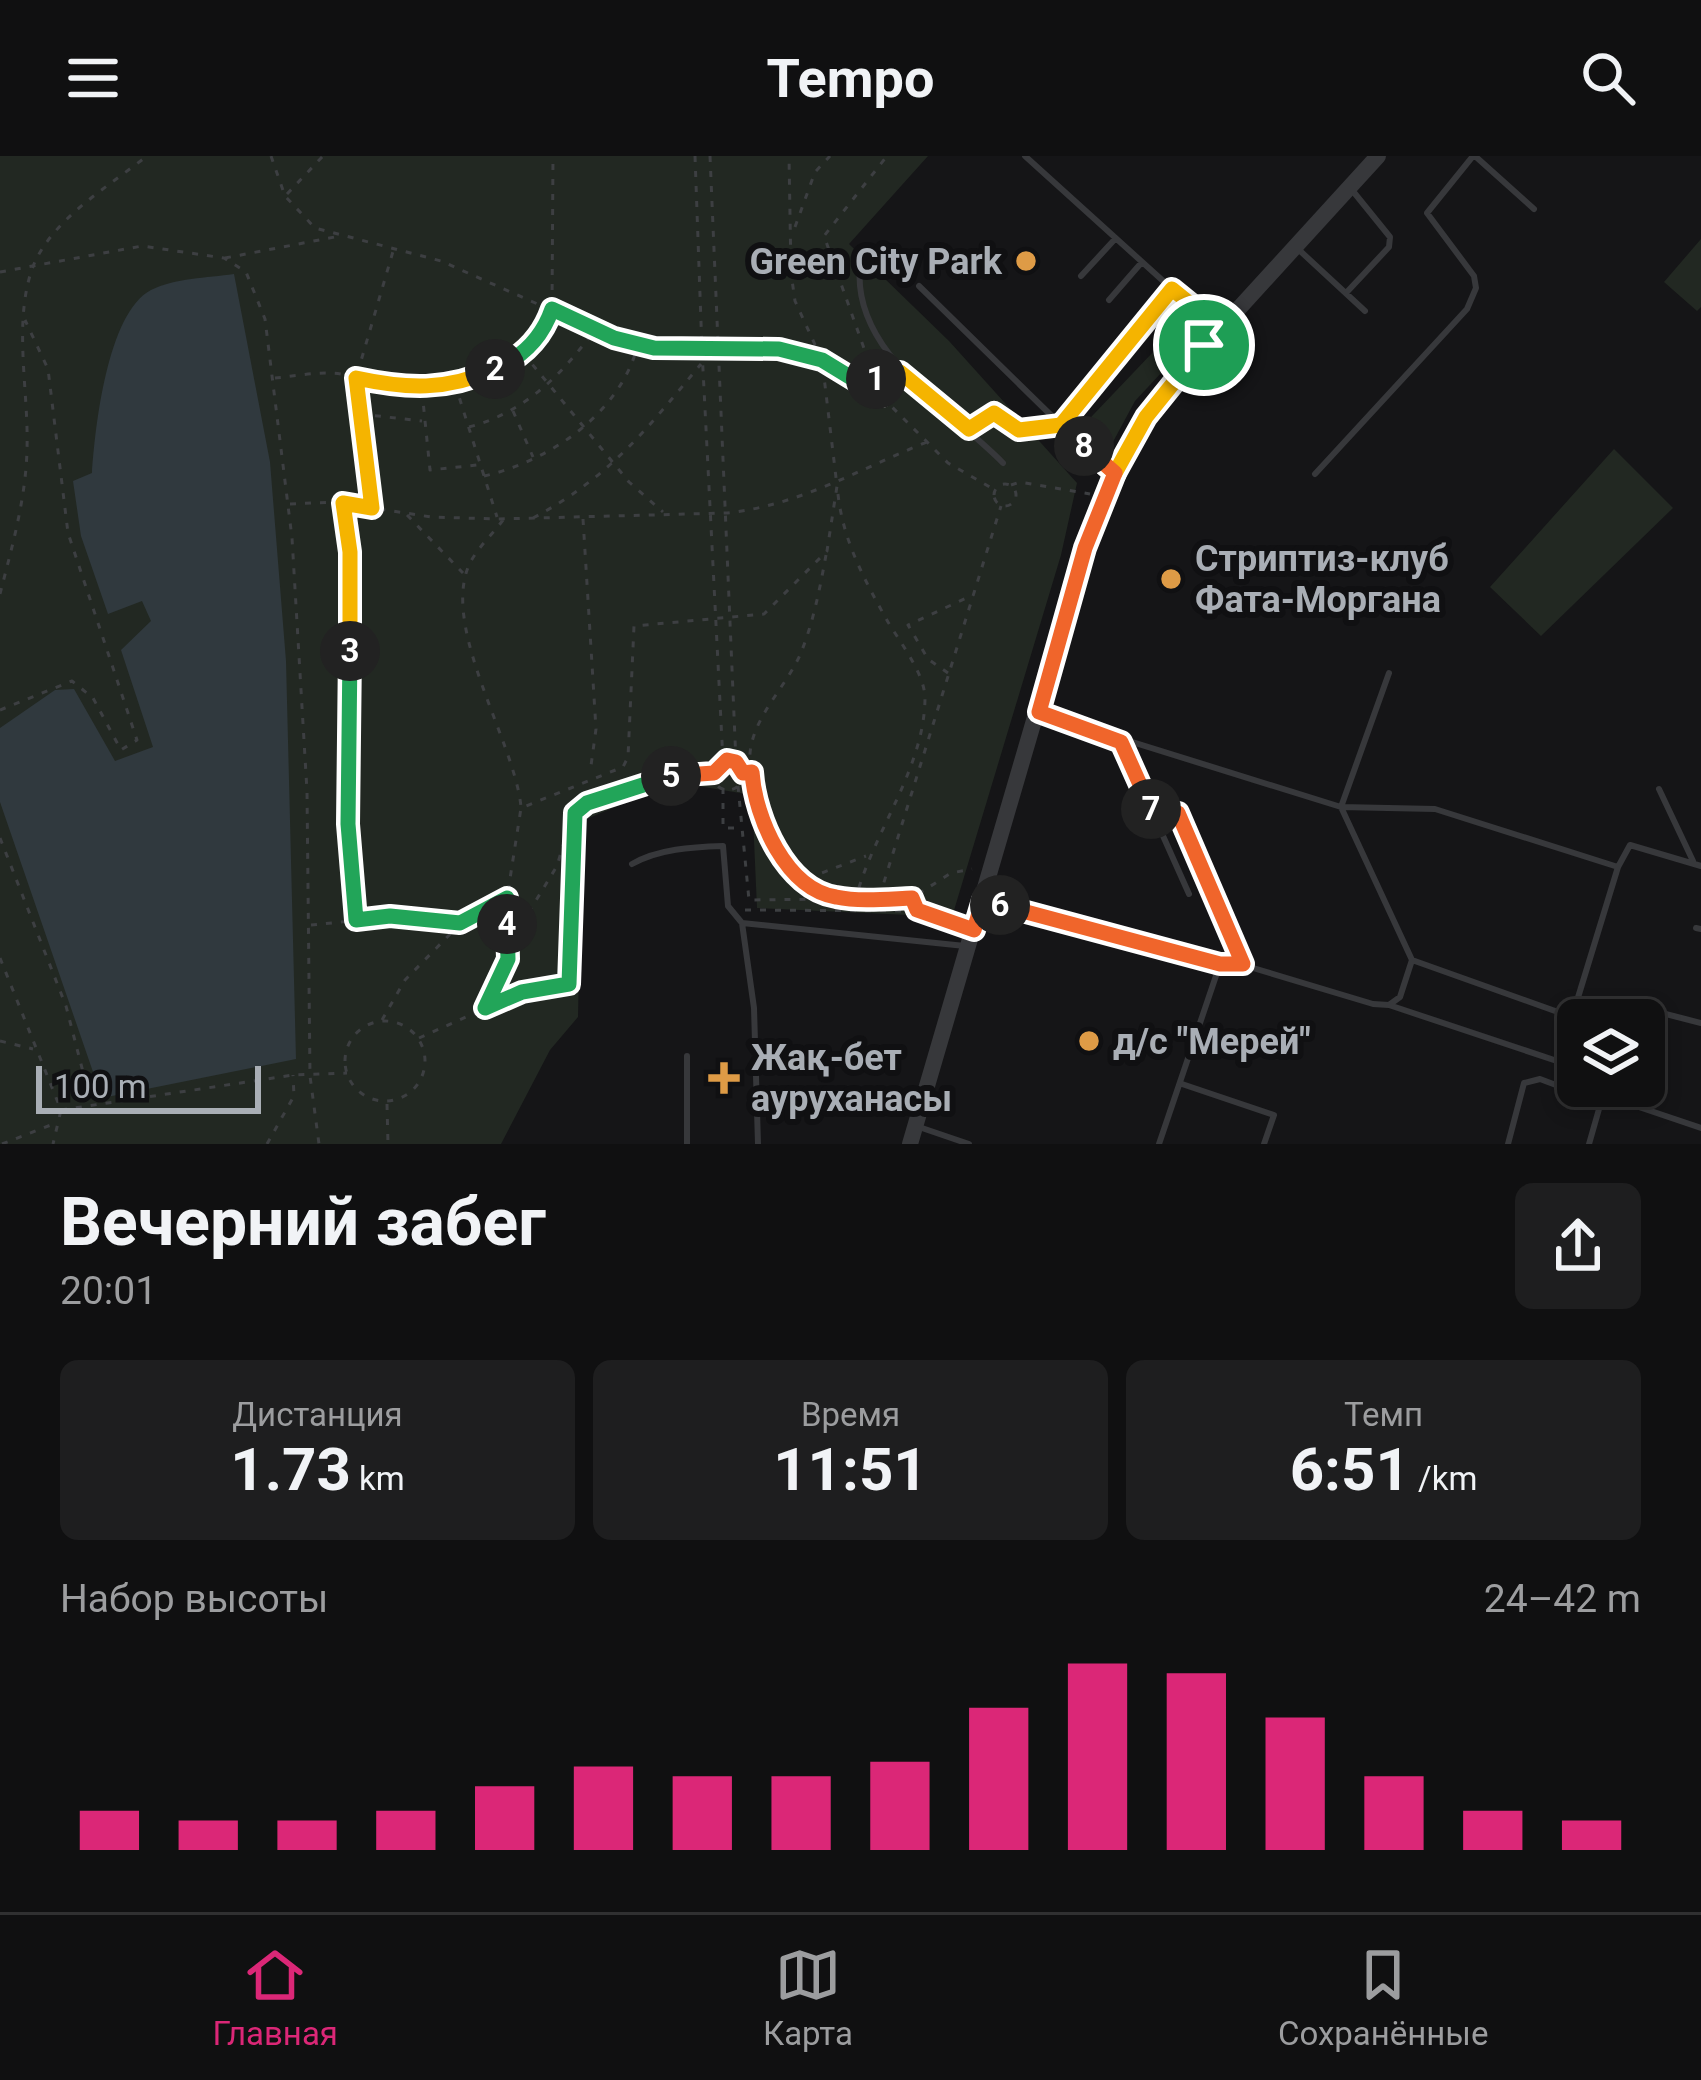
<!DOCTYPE html>
<html lang="ru">
<meta charset="utf-8">
<style>
:root{--surface:#101011;--page:#1e1e1f;--text:#f1f3f6;--muted:#9c9d9f;--line:#303031;--accent:#db2777}
body{margin:0;font-family:Roboto,sans-serif;background:var(--page);color:var(--text);height:100vh;display:flex;flex-direction:column;font-size:45px;white-space:nowrap}
*{box-sizing:border-box;margin:0}
p{font-size:39px;color:var(--muted)}
.icon{flex:none;width:66px;height:66px;fill:none;stroke:currentColor;stroke-width:2;stroke-linecap:round;stroke-linejoin:round}
.map{position:relative;height:988px;overflow:hidden}
.drawer{display:flex;flex-direction:column;background:var(--surface);flex:1}
.drawer>*{flex:none}
.buttons{position:absolute;left:1557px;top:843px;display:grid;gap:24px}
.buttons a{display:grid;place-items:center;width:108px;height:108px;border-radius:18px;background:var(--surface);box-shadow:0 6px 18px #0003,0 0 0 3px var(--line);font-size:60px}
.scale{position:absolute;left:36px;bottom:30px;width:225px;box-sizing:border-box;padding-left:12px;border:6px solid #a9aeb5;border-top:0;font-size:33px;line-height:42px;white-space:nowrap;color:#a9aeb5;-webkit-text-stroke:9px #101012;paint-order:stroke}
.pin{position:absolute;display:grid;place-items:center;width:102px;height:102px;color:#fff;margin:-51px;border:6px solid #fff;border-radius:50%;box-shadow:0 3px 12px #0007}
.km{position:absolute;width:60px;height:60px;margin:-30px;border-radius:50%;background:#222;color:#fff;font-size:33px;line-height:60px;text-align:center}
.round{display:grid;place-items:center;flex:none;width:126px;height:126px;border-radius:18px;background:var(--page)}
.summary{display:flex;align-items:center;justify-content:space-between;height:204px;padding:0 60px}
h1{font-size:66px;font-weight:700;line-height:90px}
.metrics{display:grid;grid-template-columns:repeat(3,1fr);gap:18px;height:204px;padding:12px 60px}
.metrics div{display:grid;align-content:center;border-radius:18px;background:var(--page);text-align:center}
.metrics b{font-size:60px;font-weight:700}
.metrics small{font-size:33px;font-weight:400}
.metrics p{font-size:33px}
.chart{height:336px;padding:24px 60px}
.chart p{display:flex;justify-content:space-between}
.chart svg{width:100%;height:216px;margin-top:12px;stroke:var(--accent);stroke-width:6}
header{display:flex;justify-content:space-between;align-items:center;height:156px;padding:0 60px;background:var(--surface);font-size:54px;font-weight:700}
.menu{display:flex;justify-content:space-around;align-items:center;height:168px;border-top:3px solid var(--line);background:var(--surface);font-size:33px;color:var(--muted)}
.menu a{display:grid;justify-items:center;gap:6px}
.menu .on{color:var(--accent)}
.map>svg:first-child{display:block}
.green{fill:#222822}
.water{fill:#30393e}
.lines{fill:none;stroke-linecap:round;stroke-linejoin:round}
.path{stroke:#3d3f42;stroke-width:3;stroke-dasharray:6 9;stroke-linecap:butt}
.service{stroke:#37383b;stroke-width:6}
.tertiary{stroke:#37383b;stroke-width:16}
.split-1-casing{stroke:#fff;stroke-width:24}
.split-2-casing{stroke:#fff;stroke-width:24}
.split-3-casing{stroke:#fff;stroke-width:24}
.split-4-casing{stroke:#fff;stroke-width:24}
.split-5-casing{stroke:#fff;stroke-width:24}
.split-6-casing{stroke:#fff;stroke-width:24}
.split-7-casing{stroke:#fff;stroke-width:24}
.split-8-casing{stroke:#fff;stroke-width:24}
.split-9-casing{stroke:#fff;stroke-width:24}
.split-1{stroke:#f5b400;stroke-width:15}
.split-2{stroke:#22a559;stroke-width:15}
.split-3{stroke:#f5b400;stroke-width:15}
.split-4{stroke:#22a559;stroke-width:15}
.split-5{stroke:#22a559;stroke-width:15}
.split-6{stroke:#f0652b;stroke-width:15}
.split-7{stroke:#f0652b;stroke-width:15}
.split-8{stroke:#f0652b;stroke-width:15}
.split-9{stroke:#f5b400;stroke-width:15}
.poi-dot{fill:#de9b46;stroke:#101012;stroke-width:4.5}
.labels{text-anchor:middle;stroke-width:12;stroke-linejoin:round;paint-order:stroke}
.poi-label{font-size:36px;font-weight:bold;fill:#a9aeb5;stroke:#101012;text-anchor:start}
</style>
<header><svg class="icon" aria-label="menu" viewBox="0 0 24 24"><path d="M4 6h16M4 12h16M4 18h16"/></svg>Tempo<svg class="icon" aria-label="search" viewBox="0 0 24 24"><circle cx="10" cy="10" r="6"/><path d="M15 15l6 6"/></svg></header>
<div class="map">
<svg width="1701" height="988" viewBox="0 0 1701 988">
<rect width="100%" height="100%" fill="#151517"/>
<path class="green" d="M0,0H928L849,88L949,185L1077,327L1061,399L952,761L757,752L752,639L674,626L582,665L578,861L550,894L501,988H0Z
M1701,83V151L1697,155L1664,126Z
M1195,152L1201,174L1135,245L1107,297L1073,280Z
M1614,293L1673,352L1541,480L1490,431Z"/>
<path class="water" d="M234,118L270,306L286,505L296,903L102,942L0,646V572L55,534L74,533L115,605L153,591L121,494L151,465L142,445L108,458L81,380L73,325L92,317C95,273 107,157 151,134C175,122 207,122 234,118Z"/>
<g class="lines">
<path class="path" d="M271,0L285,40L315,72L441,105L614,182L702,194L723,605
M695,0L702,194C772,185 824,201 881,240L824,80L887,0
M710,0L736,606
M287,38L323,0
M795,71L815,16L830,0
M225,102L340,80
M0,116L142,90L224,102L246,116L265,163L292,382L307,635L310,920L319,988
M523,197L629,326L663,356
M275,222C296,220 319,215 341,218C366,221 389,231 415,233C469,237 534,205 552,153L553,0
M455,228L497,361
M422,235L430,314L477,309
M882,241L948,307L995,334
M513,255L533,301
M360,258L422,265
M469,271C523,257 561,220 593,176
M484,320C550,305 621,257 638,188
M994 339a11 11 0 1 1 22 0a11 11 0 1 1-22 0Z
M1011,329L1020,326L1090,338
M838,338C843,385 865,425 888,466C900,486 924,517 925,541C925,612 873,676 856,742
M290,348L335,346L431,361L498,363L727,357C801,349 859,313 927,286
M343,349C363,486 340,626 356,764
M372,351L356,222L394,92
M407,359L463,417
M533,362C610,321 646,274 701,208
M583,363L596,573L590,617
M503,364C492,379 477,392 469,409C441,473 515,586 521,651
M826,399C820,432 813,468 800,499C786,530 758,556 751,590C743,634 770,700 806,723L866,700
M0,438C12,391 26,342 27,293C29,235 12,163 34,108C54,62 109,30 147,0
M948,517L928,503L908,469L973,439
M0,554L72,525L93,542L121,594L137,584L68,377L48,213L25,164
M713 619a15 15 0 1 1 30 0a15 15 0 1 1-30 0Z
M738,630L749,744L912,742L951,717L972,713
M723,632V672H740
M0,682L66,850L91,947
M808,725L830,740
M507,744L508,801
M745,754L918,755L955,768
M875,755L1001,350
M311,769L390,761L461,767L507,742L521,652L623,611L628,601L634,470L764,458L827,395L837,330L822,204L795,145L791,117L789,0
M0,802L61,954L53,988
M485,852L524,764L557,710L572,659L587,647L661,621L714,617
M382,864L405,824L459,769
M345 905a40 40 0 1 1 80 0a40 40 0 1 1-80 0Z
M419,882L522,836L569,828L575,661
M0,885L33,893
M387,948L388,988
M61,954L293,919L347,917
M2,988L56,967
M267,988L294,940L293,919"/>
<path class="service" d="M1025,0L1172,133
M1475,0L1534,53
M1298,93L1365,155
M860,111C852,196 950,253 1003,307
M1081,120L1115,83
M919,130L1061,269
M1346,137L1389,91L1390,81L1352,34
M1109,144L1142,106
M969,273L994,257L1019,274L1061,269
M1114,316L1061,269L1172,133L1217,170
M1315,318L1467,153L1476,132L1474,120L1427,57L1473,0
M1039,557L1341,651L1412,804L1572,861L1618,711L1435,653L1341,651L1389,517
M1121,586L1189,738
M1659,633L1693,705
M1157,666L1178,657L1243,809
M632,708C658,693 692,691 723,690L728,750L742,767L965,790
M1618,711L1630,689L1701,710
M986,745L1220,808L1243,809L1373,848L1389,849L1400,841L1412,804
M742,767L754,852L758,988
M1696,772L1701,773
M1389,849L1578,912
M1644,873L1650,854L1701,867
M1182,928L1274,959L1264,988
M1625,930L1633,949L1701,972
M919,971L969,988
M687,988V900
M1159,988L1220,808
M1508,988L1524,927L1540,923L1601,946L1606,930
M1589,988L1601,946"/>
<path class="tertiary" d="M910,988L1064,462L1115,317L1170,228L1378,0"/>
</g>
<g class="lines">
<g class="split-1-casing">
<path id="split-1" d="M876,223L875,218L900,216L969,273L994,257L1019,274L1061,269L1115,317L1146,261L1204,189"/>
</g>
<g class="split-2-casing">
<path id="split-2" d="M495,213C523,201 542,182 552,153L614,182L654,192L779,193L822,204L881,240L876,223"/>
</g>
<g class="split-3-casing">
<path id="split-3" d="M350,495V396L343,347L372,352L356,222C407,233 446,235 495,213"/>
</g>
<g class="split-4-casing">
<path id="split-4" d="M350,495L348,668L356,764L390,760L460,767L507,742V768"/>
</g>
<g class="split-5-casing">
<path id="split-5" d="M507,768L508,803L485,852L522,836L569,828L575,657L587,647L671,620"/>
</g>
<g class="split-6-casing">
<path id="split-6" d="M671,620L714,617L727,604L736,606L743,617L752,616C755,662 786,733 836,741C860,746 888,743 912,742L917,754L974,774L983,744L1000,749"/>
</g>
<g class="split-7-casing">
<path id="split-7" d="M1000,749L1220,808H1243L1178,657L1157,666L1151,653"/>
</g>
<g class="split-8-casing">
<path id="split-8" d="M1084,290L1115,317L1085,392L1039,556L1121,586L1151,653"/>
</g>
<g class="split-9-casing">
<path id="split-9" d="M1084,290L1061,269L1172,133L1220,172L1204,189"/>
</g>
<use href="#split-1" class="split-1"/>
<use href="#split-2" class="split-2"/>
<use href="#split-3" class="split-3"/>
<use href="#split-4" class="split-4"/>
<use href="#split-5" class="split-5"/>
<use href="#split-6" class="split-6"/>
<use href="#split-7" class="split-7"/>
<use href="#split-8" class="split-8"/>
<use href="#split-9" class="split-9"/>
</g>
<g class="poi-dot">
<circle cx="1026" cy="105" r="12"/>
<circle cx="1171" cy="423" r="12"/>
<circle cx="1089" cy="885" r="12"/>
<path d="M718 904h12v12h12v12h-12v12h-12v-12h-12v-12h12z"/>
</g>
<g class="labels">
<g class="poi-label">
<text x="1002" y="118" text-anchor="end">Green City Park</text>
<text x="1195" y="415">Стриптиз-клуб<tspan x="1195" dy="41">Фата-Моргана</tspan></text>
<text x="1113" y="898">д/с "Мерей"</text>
<text x="751" y="914">Жақ-бет<tspan x="751" dy="41">ауруханасы</tspan></text>
</g>
</g>
</svg>
<div class="buttons">
<a><svg class="icon" aria-label="layers" viewBox="0 0 24 24"><path d="M12 4l9 5-9 5-9-5zM3 14l9 5 9-5"/></svg></a>
</div>
<div class="scale">100 m</div>
<div class="pin" style="left:1204px;top:189px;background:#1e9e55"><svg class="icon" aria-label="arrive" viewBox="0 0 24 24"><path d="M6 21V4h12l-3 4 3 4H6"/></svg></div>
<b class="km" style="left:876px;top:223px">1</b>
<b class="km" style="left:495px;top:213px">2</b>
<b class="km" style="left:350px;top:495px">3</b>
<b class="km" style="left:507px;top:768px">4</b>
<b class="km" style="left:671px;top:620px">5</b>
<b class="km" style="left:1000px;top:749px">6</b>
<b class="km" style="left:1151px;top:653px">7</b>
<b class="km" style="left:1084px;top:290px">8</b>
</div>
<section class="drawer">
<div class="summary"><div><h1>Вечерний забег</h1><p>20:01</p></div><a class="round"><svg class="icon" aria-label="share" viewBox="0 0 24 24"><path d="M12 15V3M7 8l5-5 5 5M5 13v7h14v-7"/></svg></a></div>
<div class="metrics">
<div><p>Дистанция</p><b>1.73<small> km</small></b></div>
<div><p>Время</p><b>11:51</b></div>
<div><p>Темп</p><b>6:51<small> /km</small></b></div>
</div>
<div class="chart"><p><span>Набор высоты</span>24–42 m</p>
<svg viewBox="0 0 160 44" preserveAspectRatio="none"><path d="M5 44V36M15 44V38M25 44V38M35 44V36M45 44V31M55 44V27M65 44V29M75 44V29M85 44V26M95 44V15M105 44V6M115 44V8M125 44V17M135 44V29M145 44V36M155 44V38"/></svg>
</div>
</section>
<nav class="menu">
<a class="on"><svg class="icon" aria-label="home" viewBox="0 0 24 24"><path d="M3 11l9-7 9 7M6 9v11h12V9"/></svg>Главная</a>
<a><svg class="icon" aria-label="map" viewBox="0 0 24 24"><path d="M3 6l6-2 6 2 6-2v14l-6 2-6-2-6 2zM9 4v14M15 6v14"/></svg>Карта</a>
<a><svg class="icon" aria-label="saved" viewBox="0 0 24 24"><path d="M7 4h10v16l-5-4-5 4z"/></svg>Сохранённые</a>
</nav>
